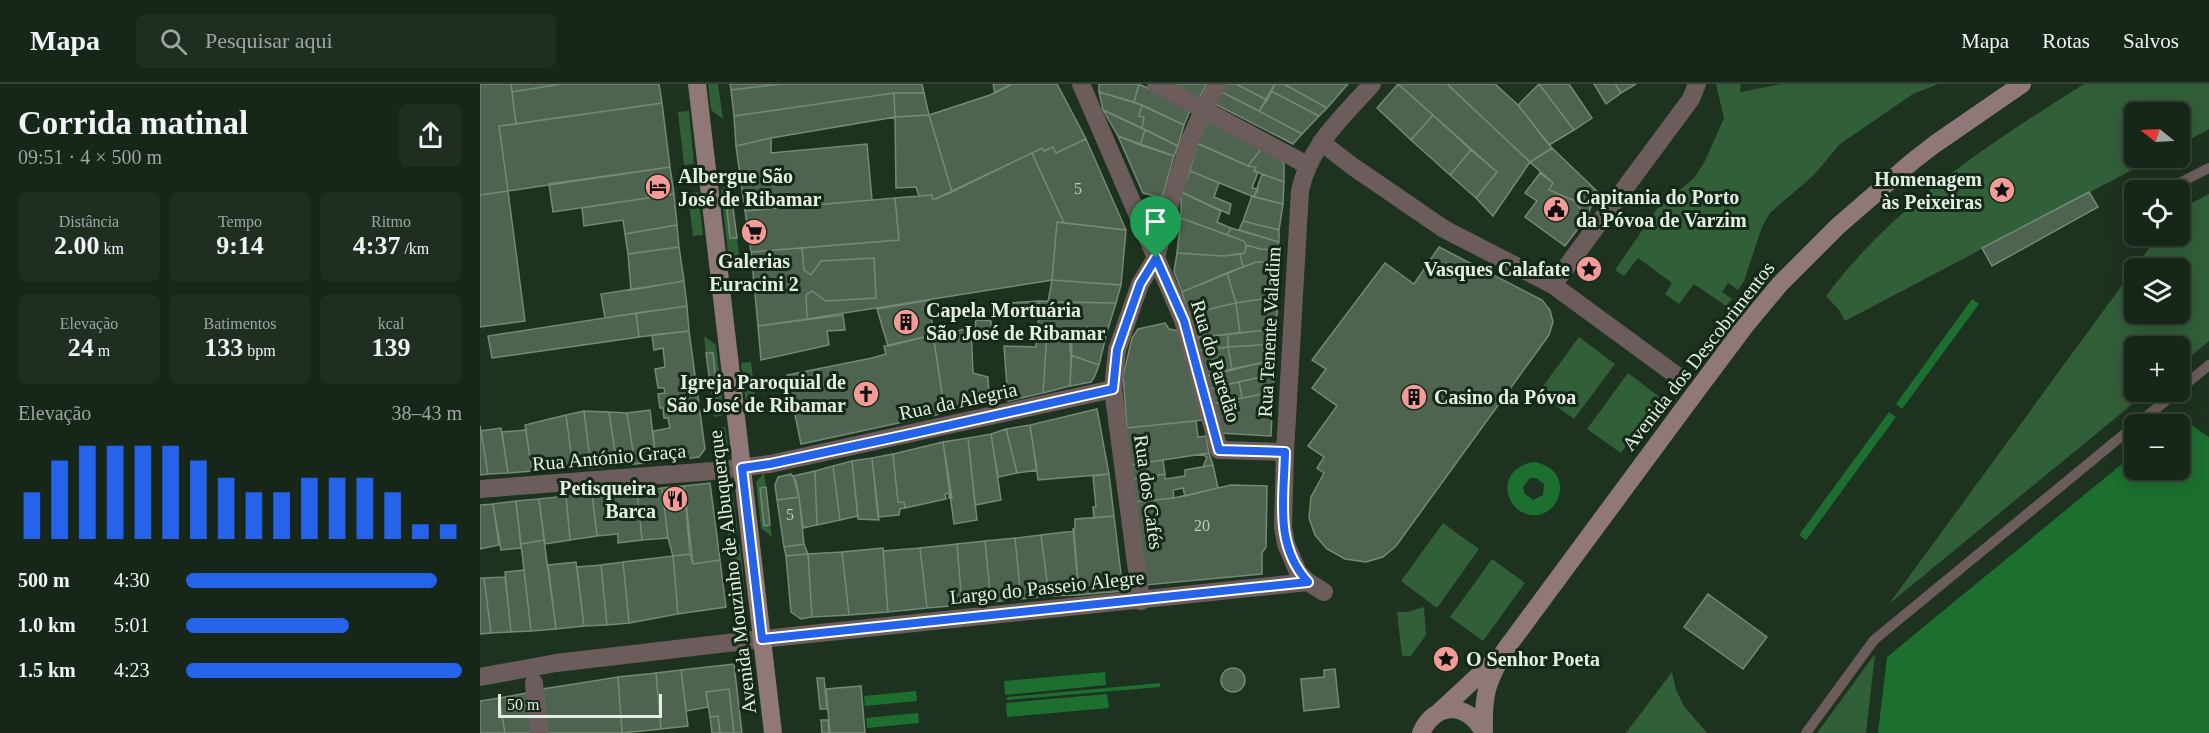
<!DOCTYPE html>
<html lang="pt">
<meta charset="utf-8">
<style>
:root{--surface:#162618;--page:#1f2e21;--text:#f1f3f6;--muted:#9ea5a2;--line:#354337;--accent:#2563eb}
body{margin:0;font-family:"Times New Roman",serif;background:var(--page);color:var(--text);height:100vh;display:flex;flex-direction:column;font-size:22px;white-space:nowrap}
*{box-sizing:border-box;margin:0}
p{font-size:20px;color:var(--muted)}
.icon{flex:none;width:33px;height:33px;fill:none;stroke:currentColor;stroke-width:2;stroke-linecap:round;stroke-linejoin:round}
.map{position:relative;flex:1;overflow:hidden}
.details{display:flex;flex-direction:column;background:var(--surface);width:480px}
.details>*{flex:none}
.needle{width:39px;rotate:288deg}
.fabs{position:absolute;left:1644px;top:18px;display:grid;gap:12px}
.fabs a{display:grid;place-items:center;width:66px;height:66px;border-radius:9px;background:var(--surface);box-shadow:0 3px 15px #0003,0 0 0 2px var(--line);font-size:30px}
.scale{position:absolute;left:18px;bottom:15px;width:164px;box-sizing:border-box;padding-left:6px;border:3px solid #e3efe4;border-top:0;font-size:16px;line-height:21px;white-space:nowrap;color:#e3efe4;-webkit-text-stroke:4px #142817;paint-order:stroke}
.pin{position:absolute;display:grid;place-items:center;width:51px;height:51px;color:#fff;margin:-62px -26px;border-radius:50% 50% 50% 0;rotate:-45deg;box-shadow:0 0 6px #0007}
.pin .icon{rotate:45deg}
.round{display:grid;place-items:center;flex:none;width:63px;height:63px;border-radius:9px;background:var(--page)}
.overview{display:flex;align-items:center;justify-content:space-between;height:102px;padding:0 18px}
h1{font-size:33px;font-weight:700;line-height:45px}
.stats{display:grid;grid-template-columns:repeat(3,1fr);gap:9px;height:102px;padding:6px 18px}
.stats div{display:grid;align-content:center;border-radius:9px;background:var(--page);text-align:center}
.stats b{font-size:26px;font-weight:700}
.stats small{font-size:16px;font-weight:400}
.stats p{font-size:16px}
.chart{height:168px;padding:12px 18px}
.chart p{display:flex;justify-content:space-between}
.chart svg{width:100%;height:108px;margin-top:6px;stroke:var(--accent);stroke-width:6}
ul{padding:0 18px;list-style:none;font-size:20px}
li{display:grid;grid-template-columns:96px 72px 1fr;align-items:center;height:45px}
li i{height:15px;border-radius:8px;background:var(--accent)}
header{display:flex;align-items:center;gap:36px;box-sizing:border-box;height:84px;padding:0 30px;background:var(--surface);border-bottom:2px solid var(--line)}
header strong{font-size:28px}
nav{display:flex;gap:33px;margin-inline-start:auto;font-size:21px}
.search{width:420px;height:54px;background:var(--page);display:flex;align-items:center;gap:15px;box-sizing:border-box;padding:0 21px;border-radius:9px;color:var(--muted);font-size:22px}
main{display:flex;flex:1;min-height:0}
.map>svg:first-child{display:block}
.green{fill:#315f38;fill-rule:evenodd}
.water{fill:#1c6f2f;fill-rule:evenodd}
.building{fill:#4e6450;stroke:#738a74;stroke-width:1.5}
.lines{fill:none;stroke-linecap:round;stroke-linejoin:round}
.lane{stroke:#6c5d5c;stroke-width:10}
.street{stroke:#6c5d5c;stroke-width:18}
.secondary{stroke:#8f7877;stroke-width:18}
.route-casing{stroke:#fff;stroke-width:12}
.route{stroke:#2563eb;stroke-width:8}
.labels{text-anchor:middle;stroke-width:6;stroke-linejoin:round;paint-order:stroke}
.number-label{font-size:16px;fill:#beccbf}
.poi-label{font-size:20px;font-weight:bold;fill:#e3efe4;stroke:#142817;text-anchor:start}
.street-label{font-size:20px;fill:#e3efe4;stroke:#142817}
</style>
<header>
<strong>Mapa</strong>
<div class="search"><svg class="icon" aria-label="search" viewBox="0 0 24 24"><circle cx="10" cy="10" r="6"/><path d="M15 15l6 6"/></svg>Pesquisar aqui</div>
<nav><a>Mapa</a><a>Rotas</a><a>Salvos</a></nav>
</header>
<main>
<section class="details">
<div class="overview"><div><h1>Corrida matinal</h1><p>09:51 · 4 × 500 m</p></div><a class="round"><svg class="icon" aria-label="share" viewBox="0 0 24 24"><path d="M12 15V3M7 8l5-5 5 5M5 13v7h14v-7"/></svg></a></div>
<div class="stats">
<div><p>Distância</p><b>2.00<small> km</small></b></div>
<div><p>Tempo</p><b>9:14</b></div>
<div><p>Ritmo</p><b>4:37<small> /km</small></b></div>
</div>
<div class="stats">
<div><p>Elevação</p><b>24<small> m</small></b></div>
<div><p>Batimentos</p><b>133<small> bpm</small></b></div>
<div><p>kcal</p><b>139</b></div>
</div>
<div class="chart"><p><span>Elevação</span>38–43 m</p>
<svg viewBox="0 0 160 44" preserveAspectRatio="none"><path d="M5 44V25M15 44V12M25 44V6M35 44V6M45 44V6M55 44V6M65 44V12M75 44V19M85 44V25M95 44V25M105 44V19M115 44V19M125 44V19M135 44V25M145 44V38M155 44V38"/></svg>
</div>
<ul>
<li><b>500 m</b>4:30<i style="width:91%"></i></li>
<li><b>1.0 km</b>5:01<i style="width:59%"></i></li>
<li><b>1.5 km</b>4:23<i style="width:100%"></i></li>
</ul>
</section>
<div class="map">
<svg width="1729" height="649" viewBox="0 0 1729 649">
<rect width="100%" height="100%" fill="#1e3220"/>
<path class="green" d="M228,0H238L243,35L231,26Z
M1236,0H1261L1260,8L1301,0H1458L1433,10L1360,60L1334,91L1290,129L1282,143L1264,197L1258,206L1248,199L1242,208L1252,215L1246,222L1214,200L1199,220L1185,210L1192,199L1158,174L1144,192L1135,186L1177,125L1214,94L1225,77L1244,34Z
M1604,0H1729V45L1700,61V28H1654V74H1675L1365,237L1359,226L1346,212C1413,122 1510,59 1604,0Z
M209,27L214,80L204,81L198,28Z
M250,95L252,116L246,117L250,154H257L261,187L249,178L241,107Z
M218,108L223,151L213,152L208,110Z
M1729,110V257L1700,281V262H1654V308H1667L1409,520L1678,152H1700V125ZM1654,184H1700V230H1654Z
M224,252L236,261L244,331L234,333L231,307L237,306L233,269H226Z
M1099,253L1135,280L1094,335L1058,309Z
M271,278L277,327L267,329L261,279Z
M1148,289L1181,314L1141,369L1107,345Z
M245,343C247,356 252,369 239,378L235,344Z
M284,389L286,403L280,405L284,441H290L292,453L281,444L276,398Z
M242,402L253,409L258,450L248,451Z
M963,439L999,465L957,524L921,497Z
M260,461L266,519L256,520L249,463Z
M1012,475L1045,499L1003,557L970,533Z
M944,523L946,551L931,572H922L917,528H927Z
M1395,570L1386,649H1337Z
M1192,588L1196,606L1204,622L1227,649H1146Z"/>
<path class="water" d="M1492,215L1499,220L1422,325L1416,320Z
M1409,328L1416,333L1326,456L1319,451Z
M1700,333L1729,353V649H1398L1407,573L1654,370V386H1700V340H1690Z
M1054,378C1103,387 1074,448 1040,427C1035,424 1031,419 1029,413C1022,394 1037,380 1054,378ZM1050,394H1056L1064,400L1063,411L1053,416L1044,409L1043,403Z
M625,588L626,601L525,611L524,597Z
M680,599V603L527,616V613Z
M436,607L437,617L385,622L384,612Z
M627,610L629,624L527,633L526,619Z
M438,629L439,639L387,644L386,634Z"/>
<path class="building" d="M0,0H31L36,40L19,42L28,107L0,111Z
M31,0H81L32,8Z
M81,0H179L182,19L36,40L32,8Z
M250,0H302L251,6Z
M302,0H442L444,9H414L254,32L251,6Z
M513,0H532L515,9Z
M532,0H577L606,55L576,69L573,63L564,67L562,64L472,108L449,31L510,11Z
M619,0H659L654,18L619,8Z
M659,0L711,24L704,41L654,18Z
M693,0H727L719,14Z
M747,0H756L787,16L779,27L742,8Z
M756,0H795L787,16Z
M795,0H804L847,24L839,32L791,7Z
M804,0H868L847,24Z
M918,0H967L1050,78L1013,132L996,114L1017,88Z
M918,0L953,31L931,56L897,24Z
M967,0H1015L1038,21L1072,64L1050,78Z
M1059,0H1089L1112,34L1094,46Z
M1059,0L1094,46L1069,61L1038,21Z
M1114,0H1135L1141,9L1126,20Z
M1135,0H1156L1141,9Z
M791,7L839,32L822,50L779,27Z
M619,8L662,21L659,32L664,33L662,44L623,26Z
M742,8L779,27L822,50L813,60L735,20Z
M414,9H444L449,31L415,33Z
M414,9L415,33L291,54L256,62L254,32Z
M182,19L190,83L28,107L19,42Z
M662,21L704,41L698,62L662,44L664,33L659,32Z
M623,26L665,46L660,61L638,52Z
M449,31L472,108L453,116L452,111L439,112L436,103L416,104L415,33Z
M953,31L991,66L970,91L931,56Z
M728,37L781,65L768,82L716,59Z
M665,46L698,62L694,72L660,61Z
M638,52L694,72L682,114L663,109Z
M291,54V69L387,60L392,116L265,127L256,62Z
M606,55L646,146L584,139L552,69L562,64L564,67L573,63L576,69Z
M717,59L768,82L776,83L774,87L778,88L772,104L778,105L774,113L710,87Z
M1072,64L1121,111L1111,123L1097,111L1095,117L1069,106L1073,99L1050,78Z
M781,65L801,74L804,81V98L774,87L776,83L768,82Z
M991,66L1017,88L996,114L970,91Z
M552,69L584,139L577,138L572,196L327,235L326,211L332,207L346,217L396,214L394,174L341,177L331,191L324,186L322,164L419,156L415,114L452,111L453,116Z
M190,83L194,110L73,128L69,100Z
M710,87L739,99L734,113L751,120L749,130L701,108Z
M1060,89L1073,99L1069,106L1095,117L1106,134L1085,162L1045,133L1057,117L1045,109Z
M782,90L804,98L803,120L774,113Z
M28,107L45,237L0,243V111Z
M701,108L741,127L737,138L751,144L747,151L701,134Z
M1609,108L1618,123L1512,182L1502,164Z
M194,110L197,141L145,150L143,136L104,142L102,124Z
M1097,111L1111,123L1106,134L1095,117Z
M772,112L803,120L799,146L763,137Z
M415,114L419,156L271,168L265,127Z
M252,116L257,154H250L246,117Z
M701,134L764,157L766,161L765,169L743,172L697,169Z
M763,137L799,146V158L759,146Z
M577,138L646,146L641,201L572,196Z
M197,141L199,163L148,170L145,150Z
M751,144L799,158L797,166L780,165L766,161L764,157L747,151Z
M766,161L780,165L797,166L794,178H776L763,183L760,170L765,169Z
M199,163L204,197L151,206L148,170Z
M959,163L1062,216L1070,226L1073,238L1069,251L916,462L903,473L886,478L865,475L847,465L835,451L829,434L831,413L844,389L837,384L844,373L828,362L857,322L832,304L846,285L832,276L905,179L934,200Z
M322,164L324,186L331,191L341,177L394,174L396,214L346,217L332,207L326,211L327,235L278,242L271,168Z
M697,169L743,172L760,170L763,183L702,208L694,188Z
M776,178H794L796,213L756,219L747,189Z
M747,189L756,219L708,230L702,208Z
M572,196L586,197L641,201L636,219L568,218Z
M204,197L207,222L125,234L121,210Z
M796,213L798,216L796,245L760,249L756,219Z
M450,216L453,251L408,262L397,225Z
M559,217L584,218L636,219L627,248H558Z
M559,217L558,233H527L529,219Z
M756,219L760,249L714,254L708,230Z
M207,222L209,247L159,253L156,229Z
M156,229L159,253L12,274L8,252Z
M363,231L365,246L347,247L349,261L281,276L278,242Z
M496,236L511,237V252L494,251Z
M685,239L689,245L699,247L723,336L647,344L643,292L652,254L658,245Z
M491,242L493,289L508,293L509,311L465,329L454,256Z
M796,245L795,260L748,263V250Z
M209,247L225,365L219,373L176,378L173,347L190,344L188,334H184L183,324H180L178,310L185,309L184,304H178L175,285L185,283L183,264L174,266L172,251Z
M556,248H567L563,309L528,317L524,262L556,263Z
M567,248H585L589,252L592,263L590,302L563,309Z
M585,248H627L619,281L591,271L589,252Z
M748,250V263L716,267L714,254Z
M453,251L465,329L321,360L307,291L392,274L406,270L404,262Z
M795,260V276L752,285L748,263Z
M748,263L752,285L724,293L716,267Z
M226,269H233L237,306L231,307Z
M591,271L619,281L614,294L611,298L590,302Z
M792,276H795L794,290L727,305L724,293Z
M794,290L793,308L762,314L759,298Z
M759,298L762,314L732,320L727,305Z
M793,308L791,352L739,349L732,320Z
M617,325L629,390L558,396L550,341Z
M170,326L176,378L155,380L147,329Z
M104,327L111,384H93L86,331Z
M104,327L129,328L137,381L111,384Z
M129,328L147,329L155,380L137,381Z
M86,331L93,384L52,387L45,341Z
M716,337L718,353L726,352L729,369L650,381L646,344Z
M0,341L8,390L0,391Z
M550,341L557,386L537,389L526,345Z
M21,344L28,389L8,390L1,347Z
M526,345L537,389L518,393L511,350Z
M46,346L52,387L28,389L22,348Z
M511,350L521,416L495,421L488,354Z
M488,354L497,436L474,440L463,358Z
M463,358L472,414H469V409L465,410L466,415L425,424L424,418H418L413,370Z
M729,369L733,381L723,383L727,373L721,370Z
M413,370L418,418H424L425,424L420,425L419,431L398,433L392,374Z
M392,374L399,436L378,435L372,377Z
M683,376L685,390L652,395L650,381Z
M372,377L378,432L360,436L353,382Z
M733,381L738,404L705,412L703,404L693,406L694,414L655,418L652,395L685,390V395L705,392V386Z
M353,382L360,436L337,441L335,387Z
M335,387L337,441L323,444L319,413L313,392Z
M311,390L316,397L319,413L297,416L295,401L298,393Z
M629,390L634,432L614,434L613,423H616L613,392Z
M230,399L240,476L213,480L204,402Z
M751,401L787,402L786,463L782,469V490L665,501L655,418L694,414Z
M204,402L210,470L193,472L188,454L182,404Z
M286,403L290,441L284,442L280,404Z
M182,404L188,454L162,456L157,407Z
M157,407L162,456L138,459V450L117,452L112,410Z
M112,410L117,452L90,456L86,412Z
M86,412L90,456L65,460L59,415Z
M319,413L324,460L304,463L297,416Z
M59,415L64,456L41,460L36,417Z
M36,417L41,464L21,466L13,420Z
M13,420L19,461L0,465V421Z
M634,432L643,507L599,511L593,445L595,444V435Z
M594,447L599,511L569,512L561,451Z
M561,451L569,512L541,515L535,454Z
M535,454L541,515L511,518L505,457Z
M64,456L76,545L51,547L41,460Z
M505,457L511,518L482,521L477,460Z
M324,460L328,470L306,472L304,463Z
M477,460L482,521L447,524L440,464Z
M403,464L408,528L369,531L362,468Z
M440,464L447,524L408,528L403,467Z
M362,468L369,531L332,533L328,470Z
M210,470L213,480L240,476L246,523L198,530L193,472Z
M328,470L332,533L321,535L311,528L306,472Z
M193,472L198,530L149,539L143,478Z
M96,478L104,542L76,545L68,481Z
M143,478L149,539L127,541L121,481Z
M121,481L127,541L104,542L97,483Z
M44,486L51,547L31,548L25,488Z
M25,493L31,548L11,549L4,494Z
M0,494H4L11,549L0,550Z
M1228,510L1287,553L1263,585L1204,543Z
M254,580L262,649H254L249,605L226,608L228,623L206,627L201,586Z
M741 596a12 12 0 1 1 24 0a12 12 0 1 1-24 0Z
M855,585L859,623L824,627L821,595L844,593V586Z
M201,586L208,642L181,645L176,589Z
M176,589L181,645L142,649L138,593Z
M138,593L142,649H67L63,605Z
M337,594H344L347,625H340Z
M381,602L385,649H350L346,605Z
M249,605L254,649H240L238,632L230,633L226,608Z
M47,609L52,649H25L19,614Z
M19,614L25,649H0V617Z
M238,632L240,649H232L230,633Z
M341,636H348L349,649H342Z"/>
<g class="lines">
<path class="lane" d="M1686,106L1729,84
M1700,305L1729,281
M1657,340L1697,308
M1326,649L1394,556L1654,342"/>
<path class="street" d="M601,0L703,236L739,366L805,368
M676,0L827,81
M841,58L872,82L964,145L1073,201L1200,294
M1073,201L1211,15L1217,0
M0,405L233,387L290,380L633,305
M844,508L828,498L818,488L806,460L803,443L805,368L820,107C829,62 863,33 892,0
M661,517L633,305L637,266L660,200L676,174L691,116L710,56L723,26L738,0
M0,593L76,579L282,555L828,498
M54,599L59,649"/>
<path class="secondary" d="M217,0L293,649
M959,628L1013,578
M941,649C955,617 989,618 1004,649
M1004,649C1003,610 1006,600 1025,566L1215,309L1265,242L1300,200L1358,142L1433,77L1455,60L1542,0"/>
</g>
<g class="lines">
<g class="route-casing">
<path id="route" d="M676,174L704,237L739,366L805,368C804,415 794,461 828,498L282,555L262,384L290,380L435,349L633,305L637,266L660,200Z"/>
</g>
<use href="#route" class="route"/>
</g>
<defs>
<g id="hotel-disc" transform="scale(1.35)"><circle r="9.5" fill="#f59b97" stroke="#142817"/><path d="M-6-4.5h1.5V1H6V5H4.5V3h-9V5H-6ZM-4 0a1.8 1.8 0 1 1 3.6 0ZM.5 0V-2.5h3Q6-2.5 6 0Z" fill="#111"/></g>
<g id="sight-disc" transform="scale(1.35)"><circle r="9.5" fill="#f59b97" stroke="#142817"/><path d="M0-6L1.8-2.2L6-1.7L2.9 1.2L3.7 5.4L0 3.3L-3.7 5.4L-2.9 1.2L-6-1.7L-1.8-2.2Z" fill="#111"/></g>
<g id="civic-disc" transform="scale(1.35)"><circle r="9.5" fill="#f59b97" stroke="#142817"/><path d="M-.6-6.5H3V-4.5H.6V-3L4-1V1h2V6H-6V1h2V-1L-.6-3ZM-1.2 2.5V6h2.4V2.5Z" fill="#111"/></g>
<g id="supermarket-disc" transform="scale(1.35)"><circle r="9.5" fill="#f59b97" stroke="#142817"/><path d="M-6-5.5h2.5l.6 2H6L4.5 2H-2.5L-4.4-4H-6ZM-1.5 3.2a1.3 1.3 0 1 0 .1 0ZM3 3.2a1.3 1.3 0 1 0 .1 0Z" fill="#111"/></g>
<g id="building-disc" transform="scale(1.35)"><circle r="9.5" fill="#f59b97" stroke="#142817"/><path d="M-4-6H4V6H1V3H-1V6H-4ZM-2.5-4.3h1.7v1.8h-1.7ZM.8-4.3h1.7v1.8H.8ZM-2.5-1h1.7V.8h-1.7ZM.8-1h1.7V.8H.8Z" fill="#111"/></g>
<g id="church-disc" transform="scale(1.35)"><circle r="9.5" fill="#f59b97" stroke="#142817"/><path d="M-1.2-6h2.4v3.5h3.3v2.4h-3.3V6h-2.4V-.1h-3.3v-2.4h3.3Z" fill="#111"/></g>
<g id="restaurant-disc" transform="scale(1.35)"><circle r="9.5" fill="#f59b97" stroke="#142817"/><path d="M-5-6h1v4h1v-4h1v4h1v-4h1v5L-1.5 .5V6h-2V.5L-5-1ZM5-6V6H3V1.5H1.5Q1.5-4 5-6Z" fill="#111"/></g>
</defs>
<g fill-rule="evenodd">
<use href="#hotel-disc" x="178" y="103"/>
<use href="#sight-disc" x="1522" y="106"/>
<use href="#civic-disc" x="1076" y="125"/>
<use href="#supermarket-disc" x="274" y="148"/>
<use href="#sight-disc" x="1109" y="185"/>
<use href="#building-disc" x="426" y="238"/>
<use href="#church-disc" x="386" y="310"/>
<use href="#building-disc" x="934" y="313"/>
<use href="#restaurant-disc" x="195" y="415"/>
<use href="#sight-disc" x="966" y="575"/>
</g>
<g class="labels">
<g class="number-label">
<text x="598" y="110">5</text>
<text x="310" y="436">5</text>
<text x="722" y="447">20</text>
</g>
<g class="poi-label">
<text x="198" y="99">Albergue São<tspan x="198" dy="23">José de Ribamar</tspan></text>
<text x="1502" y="102" text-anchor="end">Homenagem<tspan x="1502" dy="23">às Peixeiras</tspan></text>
<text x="1096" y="120">Capitania do Porto<tspan x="1096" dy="23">da Póvoa de Varzim</tspan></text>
<text x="274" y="184" text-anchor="middle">Galerias<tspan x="274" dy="23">Euracini 2</tspan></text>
<text x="1090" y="192" text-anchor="end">Vasques Calafate</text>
<text x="446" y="233">Capela Mortuária<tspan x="446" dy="23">São José de Ribamar</tspan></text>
<text x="366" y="305" text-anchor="end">Igreja Paroquial de<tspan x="366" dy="23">São José de Ribamar</tspan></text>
<text x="954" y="320">Casino da Póvoa</text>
<text x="176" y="411" text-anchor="end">Petisqueira<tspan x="176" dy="23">Barca</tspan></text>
<text x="986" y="582">O Senhor Poeta</text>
</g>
<g class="street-label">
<text transform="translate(789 248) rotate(-87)" y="7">Rua Tenente Valadim</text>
<text transform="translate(1218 272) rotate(-52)" y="7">Avenida dos Descobrimentos</text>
<text transform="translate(736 277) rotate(73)" y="7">Rua do Paredão</text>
<text transform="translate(478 317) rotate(-12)" y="7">Rua da Alegria</text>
<text transform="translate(129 373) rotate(-5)" y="7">Rua António Graça</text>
<text transform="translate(669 408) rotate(82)" y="7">Rua dos Cafés</text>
<text transform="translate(252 488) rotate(-97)" y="7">Avenida Mouzinho de Albuquerque</text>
<text transform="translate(567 503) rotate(-6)" y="7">Largo do Passeio Alegre</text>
</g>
</g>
</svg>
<div class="fabs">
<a><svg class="needle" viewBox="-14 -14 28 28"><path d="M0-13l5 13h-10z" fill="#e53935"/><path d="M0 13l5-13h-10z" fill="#9ea5a2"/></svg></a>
<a><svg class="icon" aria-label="locate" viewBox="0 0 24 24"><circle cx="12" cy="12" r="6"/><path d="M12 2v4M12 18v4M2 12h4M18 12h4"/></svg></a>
<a><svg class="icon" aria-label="layers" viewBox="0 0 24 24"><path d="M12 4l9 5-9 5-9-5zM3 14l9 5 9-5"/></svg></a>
<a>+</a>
<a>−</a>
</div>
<div class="scale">50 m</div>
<div class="pin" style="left:676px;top:174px;background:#1e9e55"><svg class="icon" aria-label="arrive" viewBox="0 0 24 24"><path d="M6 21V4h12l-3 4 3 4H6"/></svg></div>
</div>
</main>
